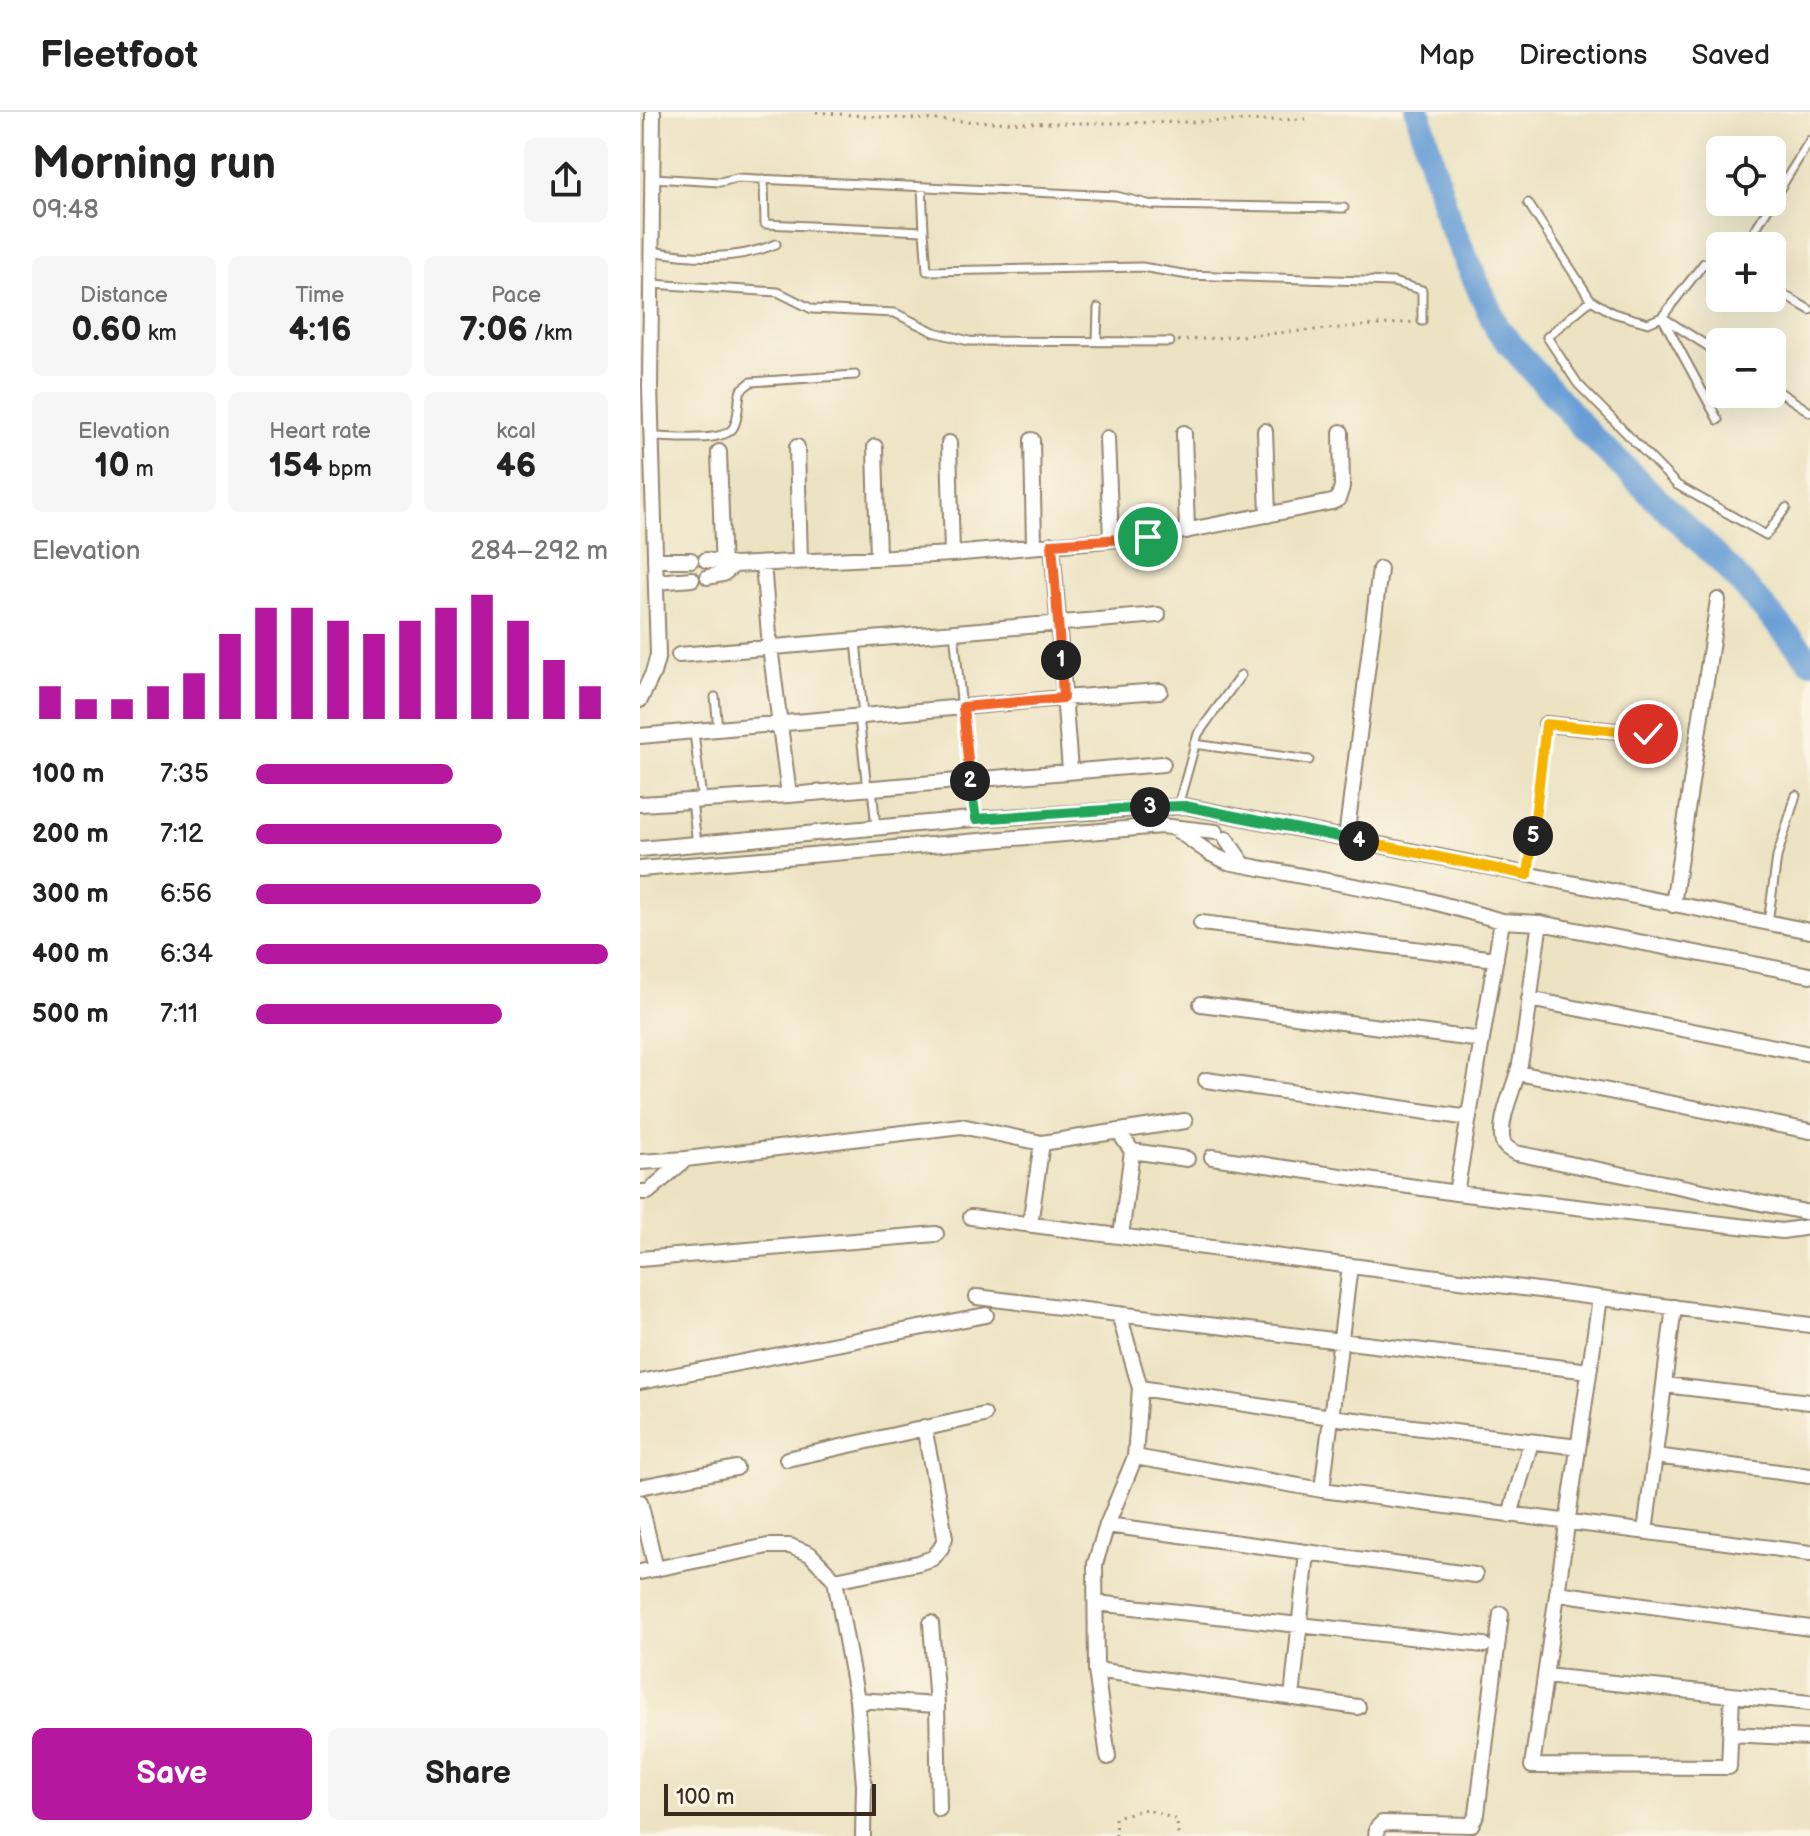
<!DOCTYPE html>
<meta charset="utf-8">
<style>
:root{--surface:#fff;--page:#f6f6f6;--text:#222;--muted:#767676;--line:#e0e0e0;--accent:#b5179e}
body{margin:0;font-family:"Balsamiq Sans",sans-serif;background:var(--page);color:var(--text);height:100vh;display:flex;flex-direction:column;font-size:30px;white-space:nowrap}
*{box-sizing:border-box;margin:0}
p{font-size:26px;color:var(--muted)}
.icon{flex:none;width:44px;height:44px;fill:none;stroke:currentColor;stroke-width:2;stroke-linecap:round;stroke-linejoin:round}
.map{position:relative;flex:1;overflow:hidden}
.drawer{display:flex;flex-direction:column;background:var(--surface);width:640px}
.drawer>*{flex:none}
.tools{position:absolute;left:1066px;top:24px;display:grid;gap:16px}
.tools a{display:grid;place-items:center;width:80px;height:80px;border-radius:12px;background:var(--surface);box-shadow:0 8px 32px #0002;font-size:40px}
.scale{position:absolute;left:24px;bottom:20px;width:212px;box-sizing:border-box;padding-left:8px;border:4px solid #3b2a1e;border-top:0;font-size:22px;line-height:28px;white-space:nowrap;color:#3b2a1e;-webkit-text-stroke:6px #fcf5e5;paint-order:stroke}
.pin{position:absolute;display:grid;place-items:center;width:68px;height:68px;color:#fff;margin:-34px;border:4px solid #fff;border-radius:50%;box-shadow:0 2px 8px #0007}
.km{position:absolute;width:40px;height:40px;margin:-20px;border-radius:50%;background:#222;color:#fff;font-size:22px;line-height:40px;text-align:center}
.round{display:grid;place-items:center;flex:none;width:84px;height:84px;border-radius:12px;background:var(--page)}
.summary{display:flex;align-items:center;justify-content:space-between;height:136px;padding:0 32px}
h1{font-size:44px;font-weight:700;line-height:60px}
.stats{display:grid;grid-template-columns:repeat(3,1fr);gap:12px;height:136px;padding:8px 32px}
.stats div{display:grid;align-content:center;border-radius:12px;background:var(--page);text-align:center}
.stats b{font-size:34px;font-weight:700}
.stats small{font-size:22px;font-weight:400}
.stats p{font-size:22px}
.chart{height:224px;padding:16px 32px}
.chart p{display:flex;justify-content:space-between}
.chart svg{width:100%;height:144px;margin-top:8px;stroke:var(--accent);stroke-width:6}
.primary-button{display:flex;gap:16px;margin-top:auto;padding:16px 32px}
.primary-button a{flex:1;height:92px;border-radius:12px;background:var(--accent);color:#fff;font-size:32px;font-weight:700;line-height:92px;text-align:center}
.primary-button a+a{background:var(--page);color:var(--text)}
ul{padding:0 32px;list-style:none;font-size:26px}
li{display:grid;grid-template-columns:128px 96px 1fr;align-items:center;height:60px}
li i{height:20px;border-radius:10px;background:var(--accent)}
header{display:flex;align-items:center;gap:48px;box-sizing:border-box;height:112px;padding:0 40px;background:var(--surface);border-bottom:2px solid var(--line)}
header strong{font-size:38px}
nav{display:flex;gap:44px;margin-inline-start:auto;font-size:28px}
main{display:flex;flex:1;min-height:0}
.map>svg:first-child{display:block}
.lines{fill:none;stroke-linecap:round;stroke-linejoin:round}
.river{stroke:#699fd6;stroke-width:26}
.service-casing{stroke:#948670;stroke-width:11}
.minor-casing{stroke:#948670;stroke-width:18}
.path{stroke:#948670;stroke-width:3;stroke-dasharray:2 6;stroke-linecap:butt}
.service{stroke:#fff;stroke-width:7}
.minor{stroke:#fff;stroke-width:14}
.split-1-casing{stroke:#fff;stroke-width:16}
.split-2-casing{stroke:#fff;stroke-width:16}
.split-3-casing{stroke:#fff;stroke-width:16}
.split-4-casing{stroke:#fff;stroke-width:16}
.split-5-casing{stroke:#fff;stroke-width:16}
.split-6-casing{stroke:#fff;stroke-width:16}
.split-1{stroke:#f0652b;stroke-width:10}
.split-2{stroke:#f0652b;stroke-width:10}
.split-3{stroke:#22a559;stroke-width:10}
.split-4{stroke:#22a559;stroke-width:10}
.split-5{stroke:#f5b400;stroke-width:10}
.split-6{stroke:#f5b400;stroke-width:10}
</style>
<header>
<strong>Fleetfoot</strong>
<nav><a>Map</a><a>Directions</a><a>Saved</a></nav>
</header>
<main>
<section class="drawer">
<div class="summary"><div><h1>Morning run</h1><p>09:48</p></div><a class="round"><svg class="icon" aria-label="share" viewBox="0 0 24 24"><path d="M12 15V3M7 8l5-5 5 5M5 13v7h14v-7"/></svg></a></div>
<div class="stats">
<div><p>Distance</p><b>0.60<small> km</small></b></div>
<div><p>Time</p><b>4:16</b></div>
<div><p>Pace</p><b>7:06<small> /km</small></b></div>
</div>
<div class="stats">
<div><p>Elevation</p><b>10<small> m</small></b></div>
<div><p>Heart rate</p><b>154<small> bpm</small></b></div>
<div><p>kcal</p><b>46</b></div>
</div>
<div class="chart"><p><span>Elevation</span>284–292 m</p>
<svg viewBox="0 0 160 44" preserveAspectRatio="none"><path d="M5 44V34M15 44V38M25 44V38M35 44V34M45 44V30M55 44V18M65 44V10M75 44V10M85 44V14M95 44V18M105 44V14M115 44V10M125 44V6M135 44V14M145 44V26M155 44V34"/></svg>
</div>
<ul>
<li><b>100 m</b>7:35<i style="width:56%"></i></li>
<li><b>200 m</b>7:12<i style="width:70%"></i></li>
<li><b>300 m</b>6:56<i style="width:81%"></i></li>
<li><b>400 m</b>6:34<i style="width:100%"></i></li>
<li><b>500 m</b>7:11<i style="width:70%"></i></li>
</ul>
<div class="primary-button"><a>Save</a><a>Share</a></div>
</section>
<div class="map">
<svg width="1170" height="1724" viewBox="0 0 1170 1724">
<rect width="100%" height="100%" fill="#fcf5e5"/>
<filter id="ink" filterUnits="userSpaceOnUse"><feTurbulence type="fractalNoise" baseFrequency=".0125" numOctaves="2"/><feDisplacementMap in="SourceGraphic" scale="16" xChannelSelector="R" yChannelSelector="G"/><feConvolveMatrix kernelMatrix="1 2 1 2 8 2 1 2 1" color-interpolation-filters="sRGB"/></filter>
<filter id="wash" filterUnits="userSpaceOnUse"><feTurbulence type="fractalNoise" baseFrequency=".006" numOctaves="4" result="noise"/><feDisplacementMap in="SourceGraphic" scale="32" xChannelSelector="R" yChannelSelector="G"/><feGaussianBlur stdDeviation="1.8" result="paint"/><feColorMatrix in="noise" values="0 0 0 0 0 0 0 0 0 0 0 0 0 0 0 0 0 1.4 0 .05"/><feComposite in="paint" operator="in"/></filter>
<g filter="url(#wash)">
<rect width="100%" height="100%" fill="#ece3c3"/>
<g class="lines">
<path class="river" d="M778,0L808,107L858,218L947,320L1089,457L1170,548"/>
</g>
</g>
<g filter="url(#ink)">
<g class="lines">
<g class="service-casing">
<path id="service" d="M12,66L80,70L97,66L476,84L512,93L704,96
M124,67L125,112L284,119L282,76
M1132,90L1170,28
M888,91L951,188L973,201L1008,211L1022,205L1078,308
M284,119L287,159L502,155L548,163L753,170L782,178V209
M1105,134L1132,90
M11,139C53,146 95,149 136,132
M1080,152L1064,151L1022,205L1080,242
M11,172L138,180L172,197L255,201L294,220L329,229L530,230
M1132,176L1170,198
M951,188L907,225L938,272L1037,373L1126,423L1146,396
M457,229L458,196
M1132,275L1170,300
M12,325C31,325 83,331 93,316C100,305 97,290 101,278L111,270L215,263
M314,519L329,667L336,707
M216,528L223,604
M75,585L78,618
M219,605L227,676
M54,620L62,688
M554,632L669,648
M232,675L236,716
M52,689L57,732
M538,694L558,622L601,563
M888,763L906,612
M1128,811L1137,745L1156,683"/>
</g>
<g class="minor-casing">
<path id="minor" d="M625,319L628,403
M544,321L547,419
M467,326L471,427
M392,328L394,434
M309,331L312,442
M157,335L160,450
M235,335L238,446
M79,340L83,462
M412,432L430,658
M15,448H51
M66,448L94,453L83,462L68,465
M123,452L130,535L149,683
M94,453L312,442L524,423L692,390L698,387L702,375L701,320
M16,470L52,467
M39,543L518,503
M0,588L13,561L18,543L10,274L13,0
M906,612L1008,622
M0,624L423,586L520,579
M0,692L149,683L523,652
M534,716L571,742L588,750L783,787L862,809L900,811L1170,863
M706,726L740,457
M586,727L604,753
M0,737L320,708L545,694L1170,819
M0,757L521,714L576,720
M1033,793L1078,488
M561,811L856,847
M900,811C892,858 889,905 880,952C875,975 861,1000 862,1024C862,1034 868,1037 876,1041L1170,1101
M889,887L1170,942
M561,892L842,928
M878,961L1170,1019
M566,968L829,1006
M478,1019L492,1039L547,1047
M572,1045L816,1081L1142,1119L1170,1115
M46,1047L321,1014L402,1031L545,1009
M0,1050L46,1047L8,1080H0
M816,1081L862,809
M331,1105L1170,1213
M390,1112L402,1031
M481,1124L492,1039
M0,1147L296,1122
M710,1154L682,1378L1170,1441
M337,1185L949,1259
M960,1186L892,1654L1089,1655L1092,1583
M0,1270L346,1203
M1024,1273L1170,1290
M500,1276L691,1305L938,1335
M1015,1344L1170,1364
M495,1345L682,1378
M147,1347L344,1303
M0,1375L96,1356
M0,1390L16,1457
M870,1403L891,1330
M467,1413L835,1463
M1005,1420L1034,1195
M0,1460L128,1434H150L170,1442L195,1468L217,1588L224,1673L223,1724
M195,1468L278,1451L293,1446L301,1436L305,1426L302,1407L284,1315
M917,1481L1170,1516
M456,1491L844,1533
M291,1511L297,1593L299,1697
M456,1558L718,1595
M905,1564L1170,1591
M652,1586L667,1440
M217,1588L297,1593
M1090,1622L1170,1626
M468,1645L456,1558L455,1452L467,1413L495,1345L500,1276L479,1202
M736,1724L737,1716L742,1711L831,1713L837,1702L861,1502"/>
</g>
<path class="path" d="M176,0C339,15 501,12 665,7
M538,229L774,210
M476,1724L475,1705L506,1697L537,1708L538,1724"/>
<use href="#service" class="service"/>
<use href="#minor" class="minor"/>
</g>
</g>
<g class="lines" filter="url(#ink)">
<g class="split-1-casing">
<path id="split-1" d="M421,548L412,432L508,425"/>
</g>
<g class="split-2-casing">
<path id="split-2" d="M330,669L323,595L423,586L421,548"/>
</g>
<g class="split-3-casing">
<path id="split-3" d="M330,669L336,707L510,695"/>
</g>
<g class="split-4-casing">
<path id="split-4" d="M510,695L545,694L719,729"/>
</g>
<g class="split-5-casing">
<path id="split-5" d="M719,729L888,763L893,724"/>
</g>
<g class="split-6-casing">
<path id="split-6" d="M893,724L906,612L1008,622"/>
</g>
<use href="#split-1" class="split-1"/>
<use href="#split-2" class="split-2"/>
<use href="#split-3" class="split-3"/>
<use href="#split-4" class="split-4"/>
<use href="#split-5" class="split-5"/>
<use href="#split-6" class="split-6"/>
</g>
</svg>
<div class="tools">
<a><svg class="icon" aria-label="locate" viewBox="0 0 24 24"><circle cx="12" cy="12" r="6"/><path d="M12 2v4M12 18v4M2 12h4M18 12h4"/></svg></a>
<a>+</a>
<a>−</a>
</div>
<div class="scale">100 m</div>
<div class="pin" style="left:508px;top:425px;background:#1e9e55"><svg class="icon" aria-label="arrive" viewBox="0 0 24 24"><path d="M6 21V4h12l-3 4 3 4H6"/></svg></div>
<div class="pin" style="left:1008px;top:622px;background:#d93025"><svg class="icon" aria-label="check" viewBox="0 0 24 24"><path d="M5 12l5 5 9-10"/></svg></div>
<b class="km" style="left:421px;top:548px">1</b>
<b class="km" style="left:330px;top:669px">2</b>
<b class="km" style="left:510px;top:695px">3</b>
<b class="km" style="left:719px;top:729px">4</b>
<b class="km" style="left:893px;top:724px">5</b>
</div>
</main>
